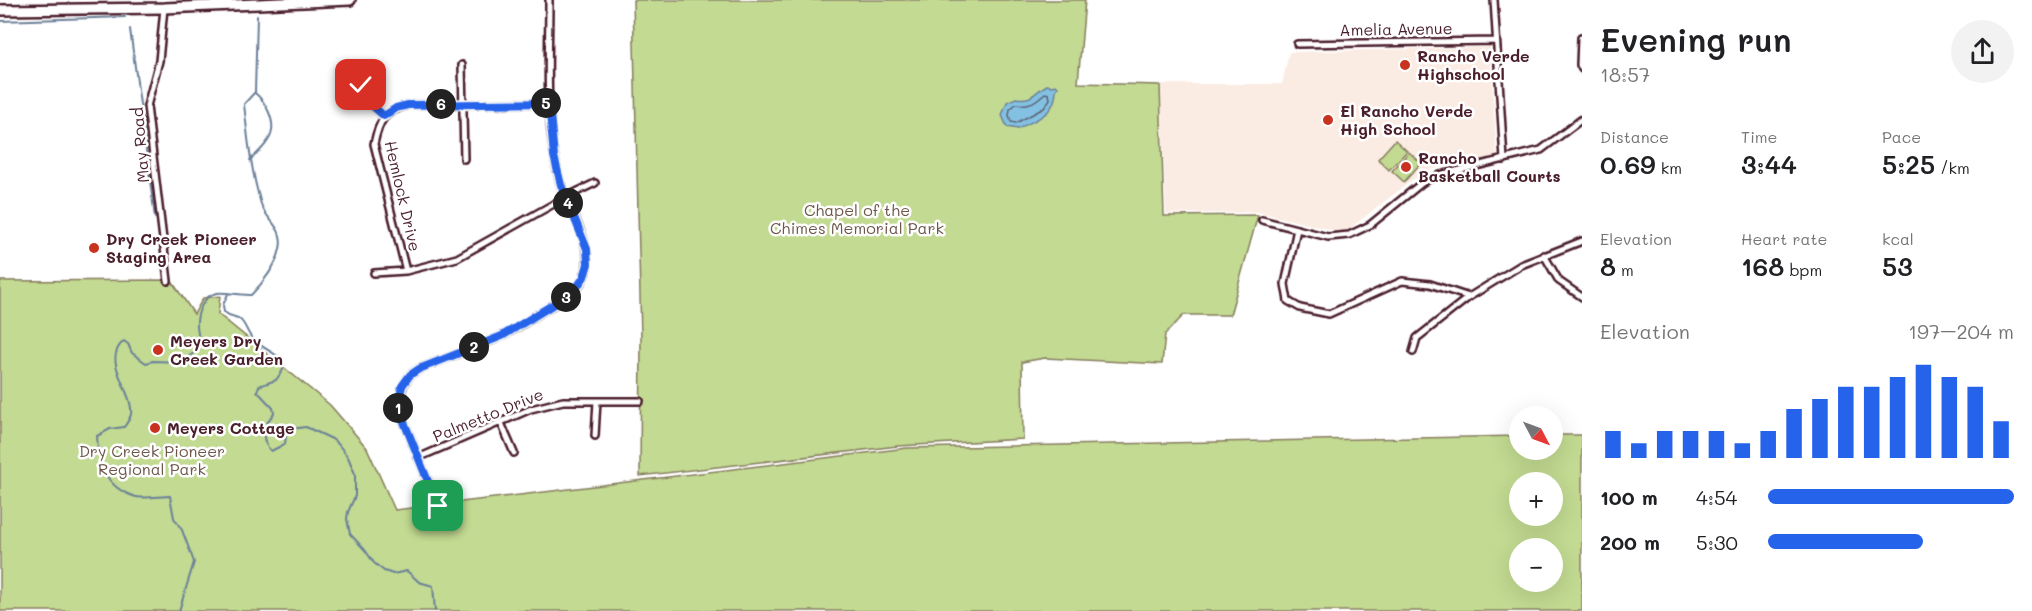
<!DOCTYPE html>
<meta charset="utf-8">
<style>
:root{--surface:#fff;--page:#f2f2f2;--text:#202124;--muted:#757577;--accent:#2563eb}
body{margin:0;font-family:Mali,sans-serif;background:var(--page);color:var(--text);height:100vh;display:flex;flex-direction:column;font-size:22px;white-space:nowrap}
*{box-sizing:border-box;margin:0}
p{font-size:20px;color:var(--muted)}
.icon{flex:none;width:33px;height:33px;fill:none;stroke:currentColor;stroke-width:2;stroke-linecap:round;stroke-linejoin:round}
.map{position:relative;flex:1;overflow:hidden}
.details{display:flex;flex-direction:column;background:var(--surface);width:450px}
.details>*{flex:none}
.needle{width:39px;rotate:131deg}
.buttons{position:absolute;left:1509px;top:406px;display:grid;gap:12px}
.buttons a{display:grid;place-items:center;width:54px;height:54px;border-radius:50%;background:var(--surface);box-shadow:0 6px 24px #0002;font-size:30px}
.pin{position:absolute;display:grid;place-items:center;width:51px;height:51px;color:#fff;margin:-26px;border-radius:12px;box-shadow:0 3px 9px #0006}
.km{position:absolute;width:30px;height:30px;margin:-15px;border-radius:50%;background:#222;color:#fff;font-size:16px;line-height:30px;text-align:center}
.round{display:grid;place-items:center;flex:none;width:63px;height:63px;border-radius:32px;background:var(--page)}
.summary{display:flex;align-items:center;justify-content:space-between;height:102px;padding:0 18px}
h1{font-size:33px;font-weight:600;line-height:45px}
.stats{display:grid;grid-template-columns:repeat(3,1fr);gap:9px;height:102px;padding:6px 18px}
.stats div{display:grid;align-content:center}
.stats b{font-size:26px;font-weight:600}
.stats small{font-size:16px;font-weight:400}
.stats p{font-size:16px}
.chart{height:168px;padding:12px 18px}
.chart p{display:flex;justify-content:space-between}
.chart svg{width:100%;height:108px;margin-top:6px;stroke:var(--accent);stroke-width:6}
ul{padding:0 18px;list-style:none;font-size:20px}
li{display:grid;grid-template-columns:96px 72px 1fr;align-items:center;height:45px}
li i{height:15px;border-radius:8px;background:var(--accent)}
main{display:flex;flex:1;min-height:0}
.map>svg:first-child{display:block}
.built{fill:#fbece3}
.green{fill:#c2da91;stroke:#867c5e;stroke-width:1.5;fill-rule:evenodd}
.water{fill:#82c1e2;stroke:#6c8099;stroke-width:1.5}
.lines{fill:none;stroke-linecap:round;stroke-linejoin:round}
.shore{stroke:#606074;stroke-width:1.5}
.stream{stroke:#6c8099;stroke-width:2}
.minor-casing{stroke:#4a1f2b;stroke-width:10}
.primary-casing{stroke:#4a1f2b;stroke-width:14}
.minor{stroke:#fff;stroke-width:5}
.primary{stroke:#fff;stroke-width:9}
.route-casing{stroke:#fff;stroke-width:12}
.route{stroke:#2563eb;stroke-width:8}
.poi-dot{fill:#c8321e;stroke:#fff;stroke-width:2}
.labels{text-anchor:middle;stroke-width:5;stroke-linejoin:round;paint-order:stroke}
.street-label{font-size:16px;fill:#4a1f2b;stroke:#fff}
.poi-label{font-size:16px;font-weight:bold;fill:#4a1f2b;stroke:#fff;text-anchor:start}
.park-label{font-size:16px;fill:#6e574a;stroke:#fff}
</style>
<main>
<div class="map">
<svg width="1582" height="611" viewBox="0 0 1582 611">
<rect width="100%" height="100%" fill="#fff"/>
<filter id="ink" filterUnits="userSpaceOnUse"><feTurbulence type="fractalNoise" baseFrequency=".0167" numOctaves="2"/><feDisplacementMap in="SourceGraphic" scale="12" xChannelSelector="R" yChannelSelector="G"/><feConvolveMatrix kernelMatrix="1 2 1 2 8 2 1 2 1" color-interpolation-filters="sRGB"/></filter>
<g filter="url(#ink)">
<path class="built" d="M1490,47L1497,156L1424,171L1344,233L1258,212L1166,214L1161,84H1282L1289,52Z"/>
<path class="green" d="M633,0H1085L1078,83L1160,85L1164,216L1258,215L1230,315H1184L1165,334L1162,364L1045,358L1022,362L1023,439L898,446L640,476L641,338Z
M1395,140L1407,151L1389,170L1378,159Z
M1409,152L1421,163L1404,182L1392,171Z
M171,280L194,314L203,298L220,296L218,314L330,405L367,448L395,510L907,448L1519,436L1520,450H1552L1553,435H1582V611H0V281ZM1520,483H1552V516H1520ZM1520,549H1552V582H1520Z"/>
<path class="water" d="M1047,85L1053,86L1056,85L1058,87L1056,90C1055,115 1038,118 1018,129L1007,127L1002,115L1007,102L1016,98C1033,101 1034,92 1047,85Z"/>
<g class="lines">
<path class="shore" d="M1045,93L1049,94L1050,99L1044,108L1016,123L1011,122L1009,115L1010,109L1016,104C1029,106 1035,102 1045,93Z"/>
<path class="stream" d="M0,21L125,17
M130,29L155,218
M250,160C258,153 267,145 271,135C276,121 265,101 255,93
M228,294L223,305L224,312C229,316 232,316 238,318C246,323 246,332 252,338C259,346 271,351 280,358L283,370L276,380L259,386L257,391L273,408L274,413C264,425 259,439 271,451L285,444L286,436L291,429L306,427L332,439L338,444L348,457L355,474V496L348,512L347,519L350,534L365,550L374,563L384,571L393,574L407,571L419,582L433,586L435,611
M179,611L194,562L182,530L174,518L170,496C159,496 143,500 133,496C105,487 98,462 97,436L110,429L124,427C127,423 130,419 131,414C134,392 100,360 124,341L128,344L132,353L146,363L153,361L181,362L198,350C200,341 198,335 197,327C196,314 203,295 217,293C223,292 243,295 251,295C262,284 277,265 280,249C285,227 266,221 261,204C251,171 248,139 244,104L255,92L257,16"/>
<g class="minor-casing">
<path id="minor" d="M1494,0L1504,160
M164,8L159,61L147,106L168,281
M1581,38L1580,65L1582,69
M1297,44L1496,41
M462,65L464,159
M361,72C360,93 368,103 384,116
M1262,220L1328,237L1349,235L1370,225L1423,182L1440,175L1541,150L1582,119
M1297,229L1285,284L1288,301L1300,308L1329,314L1402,281L1430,284L1469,297
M1544,255L1559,281L1582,297
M406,271L374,144C379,120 384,112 408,105L549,103
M374,273L406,271L457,258L566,197L595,183
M1413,352L1417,338L1469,297L1521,265L1582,241
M501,423L514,453
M595,436L597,401
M418,458L531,409L563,401H640
M438,506L398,407L403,386L410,375L419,369C446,358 473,349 500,337C515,330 529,320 543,311C558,302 577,294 584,277C597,248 568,210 560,182C544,123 549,60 549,0"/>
</g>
<g class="primary-casing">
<path id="primary" d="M0,10L164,8L350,0"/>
</g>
<use href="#minor" class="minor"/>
<use href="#primary" class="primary"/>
</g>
</g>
<g class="lines" filter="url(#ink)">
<g class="route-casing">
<path id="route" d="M361,85L367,101L384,116L396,108L408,105L549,103L554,156L561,185L587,249L588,264L584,277L575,290L562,299L502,336L419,369L410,375L402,386L398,407L438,506"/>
</g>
<use href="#route" class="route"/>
</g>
<g class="poi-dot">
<circle cx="1405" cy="65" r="6"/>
<circle cx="1328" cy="120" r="6"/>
<circle cx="1406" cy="167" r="6"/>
<circle cx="94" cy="248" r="6"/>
<circle cx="158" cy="350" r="6"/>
<circle cx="155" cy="428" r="6"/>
</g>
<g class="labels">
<g class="street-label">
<text transform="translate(1396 29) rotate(-1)" y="6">Amelia Avenue</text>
<text transform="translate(140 145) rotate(-95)" y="6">May Road</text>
<text transform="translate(403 196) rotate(77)" y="6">Hemlock Drive</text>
<text transform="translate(488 415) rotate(-22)" y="6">Palmetto Drive</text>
</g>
<g class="poi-label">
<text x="1417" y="62">Rancho Verde<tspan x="1417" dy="18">Highschool</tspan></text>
<text x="1340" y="117">El Rancho Verde<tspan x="1340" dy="18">High School</tspan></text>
<text x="1418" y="164">Rancho<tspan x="1418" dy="18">Basketball Courts</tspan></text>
<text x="106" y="245">Dry Creek Pioneer<tspan x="106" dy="18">Staging Area</tspan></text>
<text x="170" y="347">Meyers Dry<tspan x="170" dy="18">Creek Garden</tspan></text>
<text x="167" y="434">Meyers Cottage</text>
</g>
<g class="park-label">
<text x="857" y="216">Chapel of the<tspan x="857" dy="18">Chimes Memorial Park</tspan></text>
<text x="152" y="457">Dry Creek Pioneer<tspan x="152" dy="18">Regional Park</tspan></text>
</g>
</g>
</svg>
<div class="buttons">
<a><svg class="needle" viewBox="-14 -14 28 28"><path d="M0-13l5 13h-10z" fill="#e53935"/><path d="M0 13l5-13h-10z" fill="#757577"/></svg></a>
<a>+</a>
<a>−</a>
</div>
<div class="pin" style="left:438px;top:506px;background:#1e9e55"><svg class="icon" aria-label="arrive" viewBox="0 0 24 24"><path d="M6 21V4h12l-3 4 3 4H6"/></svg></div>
<div class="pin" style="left:361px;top:85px;background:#d93025"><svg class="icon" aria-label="check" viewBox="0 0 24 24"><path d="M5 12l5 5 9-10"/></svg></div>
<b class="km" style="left:398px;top:408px">1</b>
<b class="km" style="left:474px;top:347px">2</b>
<b class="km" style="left:566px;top:297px">3</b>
<b class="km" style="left:568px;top:203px">4</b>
<b class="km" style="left:546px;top:103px">5</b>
<b class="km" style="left:441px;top:104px">6</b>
</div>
<section class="details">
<div class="summary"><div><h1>Evening run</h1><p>18:57</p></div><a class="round"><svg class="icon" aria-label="share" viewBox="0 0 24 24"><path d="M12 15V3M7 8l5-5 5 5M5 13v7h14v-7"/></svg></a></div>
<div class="stats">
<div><p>Distance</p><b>0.69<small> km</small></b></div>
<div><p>Time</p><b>3:44</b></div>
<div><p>Pace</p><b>5:25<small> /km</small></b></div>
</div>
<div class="stats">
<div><p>Elevation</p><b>8<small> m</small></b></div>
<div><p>Heart rate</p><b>168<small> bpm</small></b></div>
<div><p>kcal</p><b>53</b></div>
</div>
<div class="chart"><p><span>Elevation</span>197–204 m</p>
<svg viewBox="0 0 160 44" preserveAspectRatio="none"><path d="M5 44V33M15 44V38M25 44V33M35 44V33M45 44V33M55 44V38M65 44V33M75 44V24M85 44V20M95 44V15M105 44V15M115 44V11M125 44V6M135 44V11M145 44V15M155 44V29"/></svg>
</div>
<ul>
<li><b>100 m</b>4:54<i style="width:100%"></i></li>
<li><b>200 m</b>5:30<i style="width:63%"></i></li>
</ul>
</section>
</main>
